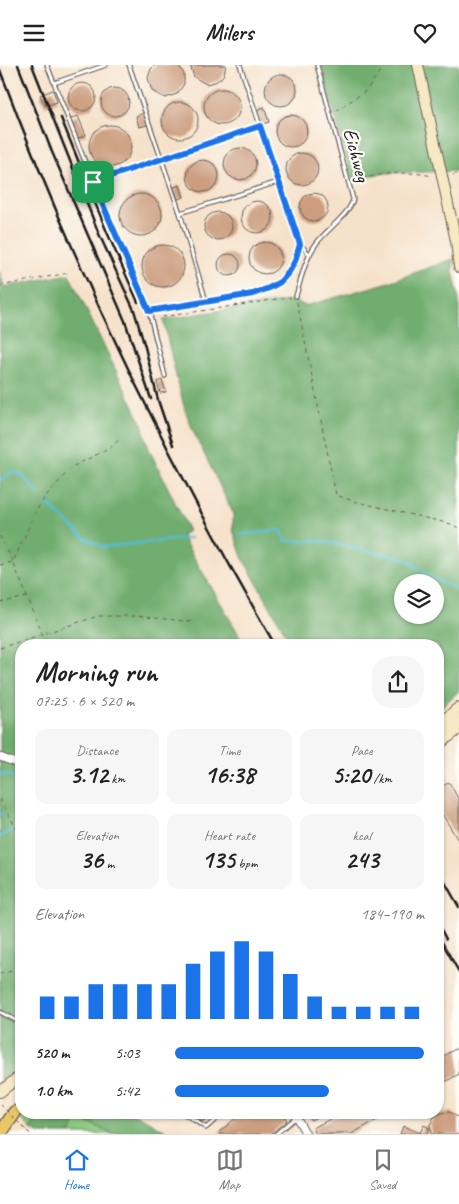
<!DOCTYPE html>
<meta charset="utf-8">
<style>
:root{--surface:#fff;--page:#f6f6f6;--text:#222;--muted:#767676;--line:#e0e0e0;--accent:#1a73e8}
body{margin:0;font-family:Caveat,sans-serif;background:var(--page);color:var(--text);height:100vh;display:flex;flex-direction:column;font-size:19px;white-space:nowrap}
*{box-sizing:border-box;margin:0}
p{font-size:16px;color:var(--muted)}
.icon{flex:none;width:28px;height:28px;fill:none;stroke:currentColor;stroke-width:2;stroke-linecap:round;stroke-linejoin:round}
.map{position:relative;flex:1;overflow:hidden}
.side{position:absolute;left:15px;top:574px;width:429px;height:480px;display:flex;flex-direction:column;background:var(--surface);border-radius:20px;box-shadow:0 1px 4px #0004}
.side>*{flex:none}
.controls{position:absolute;left:394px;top:509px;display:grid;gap:10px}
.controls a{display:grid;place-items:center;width:50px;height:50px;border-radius:50%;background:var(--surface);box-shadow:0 1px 4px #0004;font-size:25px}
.pin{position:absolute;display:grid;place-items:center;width:42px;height:42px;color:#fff;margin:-21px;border-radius:10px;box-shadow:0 2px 8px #0006}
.round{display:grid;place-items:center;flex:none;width:52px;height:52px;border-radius:20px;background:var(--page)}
.head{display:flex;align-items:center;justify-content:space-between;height:85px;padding:0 20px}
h1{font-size:28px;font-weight:700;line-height:38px}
.stats{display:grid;grid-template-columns:repeat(3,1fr);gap:8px;height:85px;padding:5px 20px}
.stats div{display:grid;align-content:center;border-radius:12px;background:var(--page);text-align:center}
.stats b{font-size:25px;font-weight:700}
.stats small{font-size:14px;font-weight:400}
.stats p{font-size:14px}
.chart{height:140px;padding:10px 20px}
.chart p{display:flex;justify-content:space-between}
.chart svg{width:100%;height:90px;margin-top:5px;stroke:var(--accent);stroke-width:6}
ul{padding:0 20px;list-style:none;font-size:16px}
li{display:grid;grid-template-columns:80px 60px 1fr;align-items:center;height:38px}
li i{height:12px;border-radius:6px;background:var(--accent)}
header{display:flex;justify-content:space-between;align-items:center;height:65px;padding:0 20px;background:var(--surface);font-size:22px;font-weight:700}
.dock{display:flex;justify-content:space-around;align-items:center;height:70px;border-top:1px solid var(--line);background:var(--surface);font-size:14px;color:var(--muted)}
.dock a{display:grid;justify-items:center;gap:2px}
.dock .on{color:var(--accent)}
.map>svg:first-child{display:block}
.green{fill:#8cc97f;stroke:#54724e}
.forest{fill:#71ad6e;stroke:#466445;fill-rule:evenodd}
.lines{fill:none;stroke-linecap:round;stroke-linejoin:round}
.stream{stroke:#53bcd0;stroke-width:2.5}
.building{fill:#cc9e7f}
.service-casing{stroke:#686159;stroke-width:5.5}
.minor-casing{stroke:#686159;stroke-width:9}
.secondary-casing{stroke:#686159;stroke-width:12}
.motorway-casing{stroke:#686159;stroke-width:15}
.path{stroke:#686159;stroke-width:1;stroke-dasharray:4 4;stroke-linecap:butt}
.service{stroke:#fff;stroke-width:3}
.minor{stroke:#fff;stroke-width:7}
.secondary{stroke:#f6e9c3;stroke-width:10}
.motorway{stroke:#e9c769;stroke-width:12}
.rail{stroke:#1c1c1c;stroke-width:2.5}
.path-bridge{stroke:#686159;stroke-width:1;stroke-dasharray:4 4;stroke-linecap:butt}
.route-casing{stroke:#fff;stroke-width:10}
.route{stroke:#1a73e8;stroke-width:6}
.labels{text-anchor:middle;stroke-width:4.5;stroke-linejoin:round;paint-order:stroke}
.street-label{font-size:20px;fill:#1c1c1c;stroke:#fdfcf7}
</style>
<header><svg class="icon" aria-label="menu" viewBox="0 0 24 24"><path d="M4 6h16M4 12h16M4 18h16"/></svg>Milers<svg class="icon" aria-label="heart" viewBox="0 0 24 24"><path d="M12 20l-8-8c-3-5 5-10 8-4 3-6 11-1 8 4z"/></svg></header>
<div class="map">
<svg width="459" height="1069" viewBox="0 0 459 1069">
<rect width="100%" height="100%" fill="#fdfcf7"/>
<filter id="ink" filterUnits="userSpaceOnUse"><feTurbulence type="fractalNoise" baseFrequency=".02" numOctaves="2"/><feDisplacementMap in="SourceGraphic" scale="10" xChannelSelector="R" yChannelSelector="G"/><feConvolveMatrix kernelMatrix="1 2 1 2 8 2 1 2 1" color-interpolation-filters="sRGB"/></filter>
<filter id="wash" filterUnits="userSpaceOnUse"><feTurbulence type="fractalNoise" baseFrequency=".0096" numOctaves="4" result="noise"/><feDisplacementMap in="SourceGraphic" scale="20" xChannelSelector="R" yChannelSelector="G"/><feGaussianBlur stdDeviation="1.12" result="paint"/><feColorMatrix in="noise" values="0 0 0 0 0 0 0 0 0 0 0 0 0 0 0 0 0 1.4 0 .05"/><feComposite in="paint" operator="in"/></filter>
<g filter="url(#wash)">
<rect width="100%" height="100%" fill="#f6e2cb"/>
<path class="green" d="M21,1047L39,1048L31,1064L18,1050Z
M78,1053L113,1069H70Z"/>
<path class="forest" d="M321,0H459V106L384,108L352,114Z
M453,194V206L459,235V626L438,645V580H292L242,492L233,465V448L193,366L185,345L176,311L163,255L203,248L294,235L305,241L386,218ZM402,518H435V550H402Z
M0,207L4,222L69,209L142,359L149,384L189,466L181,470L245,580H21V998L0,1016Z
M39,1048H134L171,1069H113L78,1053L70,1069H41L31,1064Z"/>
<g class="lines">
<path class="stream" d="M0,415L14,406L24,412L39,430
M46,438L85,473L104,482L190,473
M239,470L281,465L286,476H322L404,493L423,507L459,526
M0,708L21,714
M0,748L2,749
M17,753L21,755
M0,771L13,765"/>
</g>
<g id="blocks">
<path class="building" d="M155,0H178L181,4L184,9V19L177,29L165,33L152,26L148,13L151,4Z
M190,0H226L224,9L221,13L215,17L206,19L194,12Z
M265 25a16 16 0 1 1 32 0a16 16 0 1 1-32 0Z
M68 32a14 14 0 1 1 28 0a14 14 0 1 1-28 0Z
M101 37a14 14 0 1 1 28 0a14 14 0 1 1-28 0Z
M204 42a18 18 0 1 1 36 0a18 18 0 1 1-36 0Z
M53,25L57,37L45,41L40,30Z
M162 55a18 18 0 1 1 36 0a18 18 0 1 1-36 0Z
M264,42L269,57L262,59L257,45Z
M144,48L148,60L139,62L136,51Z
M275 66a16 16 0 1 1 32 0a16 16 0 1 1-32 0Z
M78,51L86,70L78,73L70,54Z
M89 81a21 21 0 1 1 42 0a21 21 0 1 1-42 0Z
M224 99a16 16 0 1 1 32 0a16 16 0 1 1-32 0Z
M286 104a16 16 0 1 1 32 0a16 16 0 1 1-32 0Z
M187 111a16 16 0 1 1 32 0a16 16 0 1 1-32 0Z
M180,120L184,132L178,134L174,122Z
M300 142a14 14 0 1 1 28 0a14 14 0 1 1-28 0Z
M120 150a21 21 0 1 1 42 0a21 21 0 1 1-42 0Z
M241 152a16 16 0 1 1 32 0a16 16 0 1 1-32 0Z
M204 161a14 14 0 1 1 28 0a14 14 0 1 1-28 0Z
M249 193a16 16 0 1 1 32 0a16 16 0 1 1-32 0Z
M142 201a21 21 0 1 1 42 0a21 21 0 1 1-42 0Z
M218 200a11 11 0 1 1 22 0a11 11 0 1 1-22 0Z
M162,315L166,327L160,328L157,317Z
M438,712L443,721L449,717L459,735V777L438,742Z
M459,982V1009L438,1021V994Z
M450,1047L459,1053V1069H431L430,1060L434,1052L441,1048Z
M196,1048H217L201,1057Z
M242,1048H281L287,1055L271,1069H221L219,1067Z
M312,1048H317L319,1051L311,1055L308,1050Z
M336,1048H378L381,1053L351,1069H348L346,1067L342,1069H316L313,1063L338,1050Z
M424,1060L429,1063L427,1069H400L403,1061L420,1068Z"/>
</g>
</g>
<g filter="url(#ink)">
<use href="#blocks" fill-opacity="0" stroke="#686159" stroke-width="1"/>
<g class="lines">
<g class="service-casing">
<path id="service" d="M47,0L93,117L149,246L165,311
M129,0L180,148L206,236
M240,0L297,172L300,179L310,190
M54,18L106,0
M93,117L260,61
M180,148L278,117
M296,231C301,214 305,194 316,179C325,166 350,149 353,134L317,0
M149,246L253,229C272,222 289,215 295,194C297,189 298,184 300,179
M0,947L21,958
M183,1048L206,1063L223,1048
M276,1069L296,1052L304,1048"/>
</g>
<g class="minor-casing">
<path id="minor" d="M0,692L21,700
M294,1048L306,1069"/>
</g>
<g class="secondary-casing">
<path id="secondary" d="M418,0L456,176L459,202
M438,660L459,642
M438,672L459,654
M438,680L459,664
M0,1027L21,1010"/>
</g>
<g class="motorway-casing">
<path id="motorway" d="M0,1069L15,1047"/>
</g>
<path class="path" d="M336,46L367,25L384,0
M453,110L459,108
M354,115C378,109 407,105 432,111
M0,221L68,208
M297,237L336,430L353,436L451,459L459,463
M162,252L291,232
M0,471L13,497L47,580
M0,500L13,497L36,446L45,432L72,402L110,383L120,374
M0,538L27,532
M0,583L98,551H136L194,557
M0,734L21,772
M0,909L15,905L21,902
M163,1053L169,1048
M27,1066L31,1069"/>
<use href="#service" class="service"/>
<use href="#minor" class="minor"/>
<use href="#secondary" class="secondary"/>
<use href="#motorway" class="motorway"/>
<path class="rail" d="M18,0L52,87L125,256L151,334
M32,0L99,169L134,245L145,282L158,335L173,380
M0,5C75,205 168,396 275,580
M61,53L107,167L138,237
M438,805L459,842
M438,859L446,874
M438,870L459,907"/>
<path class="path-bridge" d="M0,1039L27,1066"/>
</g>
</g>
<g class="lines" filter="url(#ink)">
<g class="route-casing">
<path id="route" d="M260,61L300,179L295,196L289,207L280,217L269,223L253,229L149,246L93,117Z"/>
</g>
<use href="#route" class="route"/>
</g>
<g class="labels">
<g class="street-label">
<text transform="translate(357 90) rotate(75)" y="7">Eichweg</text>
</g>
</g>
</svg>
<div class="controls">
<a><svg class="icon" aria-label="layers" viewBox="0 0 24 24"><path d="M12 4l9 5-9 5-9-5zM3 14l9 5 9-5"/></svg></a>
</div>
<div class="pin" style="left:93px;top:117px;background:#1e9e55"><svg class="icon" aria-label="arrive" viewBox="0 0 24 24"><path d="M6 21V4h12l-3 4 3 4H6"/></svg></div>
<section class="side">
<div class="head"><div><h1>Morning run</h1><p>07:25 · 6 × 520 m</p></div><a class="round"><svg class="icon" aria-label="share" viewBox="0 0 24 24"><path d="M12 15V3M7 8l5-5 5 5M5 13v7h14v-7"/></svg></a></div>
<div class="stats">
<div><p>Distance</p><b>3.12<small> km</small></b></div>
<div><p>Time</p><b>16:38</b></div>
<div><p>Pace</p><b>5:20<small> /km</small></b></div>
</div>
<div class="stats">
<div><p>Elevation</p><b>36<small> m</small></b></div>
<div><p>Heart rate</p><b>135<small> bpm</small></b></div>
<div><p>kcal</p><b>243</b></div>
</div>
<div class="chart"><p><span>Elevation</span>184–190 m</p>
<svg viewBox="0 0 160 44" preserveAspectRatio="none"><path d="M5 44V33M15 44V33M25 44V27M35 44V27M45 44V27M55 44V27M65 44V17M75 44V11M85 44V6M95 44V11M105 44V22M115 44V33M125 44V38M135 44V38M145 44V38M155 44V38"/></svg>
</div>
<ul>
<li><b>520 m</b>5:03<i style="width:100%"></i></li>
<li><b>1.0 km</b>5:42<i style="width:62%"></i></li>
</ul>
</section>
</div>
<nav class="dock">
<a class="on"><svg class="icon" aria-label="home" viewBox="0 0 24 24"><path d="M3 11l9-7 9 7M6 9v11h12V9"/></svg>Home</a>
<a><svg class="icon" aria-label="map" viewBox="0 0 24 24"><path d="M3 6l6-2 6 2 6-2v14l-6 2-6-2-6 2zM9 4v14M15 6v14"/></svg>Map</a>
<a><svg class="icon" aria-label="saved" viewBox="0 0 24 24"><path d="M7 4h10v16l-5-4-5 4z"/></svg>Saved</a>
</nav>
